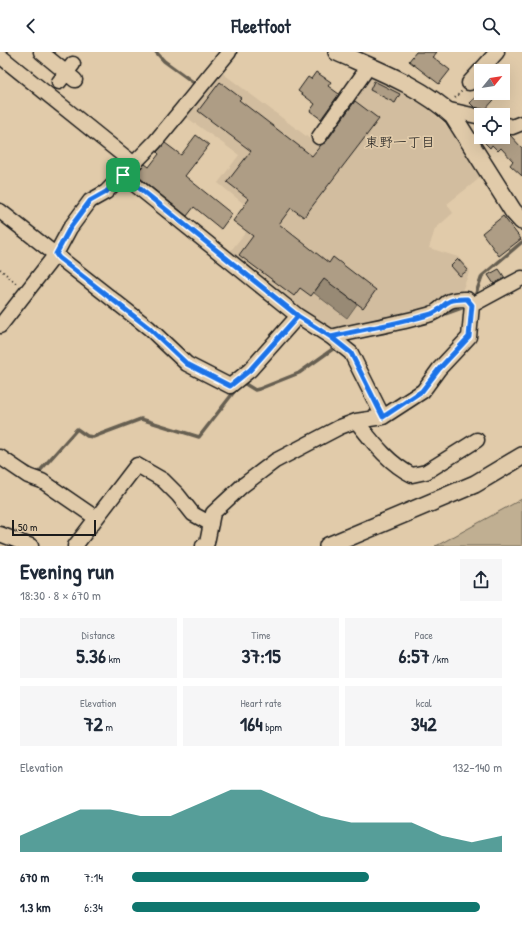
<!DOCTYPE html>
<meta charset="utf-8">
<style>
:root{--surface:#fff;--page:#f6f6f7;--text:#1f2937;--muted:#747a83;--accent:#0f766e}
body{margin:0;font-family:"Patrick Hand","Klee One",sans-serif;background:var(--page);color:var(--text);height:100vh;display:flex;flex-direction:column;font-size:15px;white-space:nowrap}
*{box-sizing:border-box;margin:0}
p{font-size:13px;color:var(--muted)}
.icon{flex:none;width:22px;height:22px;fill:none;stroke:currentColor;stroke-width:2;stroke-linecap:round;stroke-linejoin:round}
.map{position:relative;height:494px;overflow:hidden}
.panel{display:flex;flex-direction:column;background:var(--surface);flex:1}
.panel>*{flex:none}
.needle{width:26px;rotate:60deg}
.tools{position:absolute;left:474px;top:12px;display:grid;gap:8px}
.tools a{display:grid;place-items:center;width:36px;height:36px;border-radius:0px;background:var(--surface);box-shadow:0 4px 16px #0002;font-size:20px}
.scale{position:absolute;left:12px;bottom:10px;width:84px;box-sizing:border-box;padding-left:4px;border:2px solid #1c1c1c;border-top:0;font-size:11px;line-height:14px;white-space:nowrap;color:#1c1c1c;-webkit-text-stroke:3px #e1cbaa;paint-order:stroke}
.pin{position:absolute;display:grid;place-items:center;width:34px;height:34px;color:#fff;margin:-17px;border-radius:8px;box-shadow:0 2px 6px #0006}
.round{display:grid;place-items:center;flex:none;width:42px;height:42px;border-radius:0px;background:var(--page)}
.summary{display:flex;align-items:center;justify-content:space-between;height:68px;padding:0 20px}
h1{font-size:22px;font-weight:700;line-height:30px}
.metrics{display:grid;grid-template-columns:repeat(3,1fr);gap:6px;height:68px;padding:4px 20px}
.metrics div{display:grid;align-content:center;border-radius:0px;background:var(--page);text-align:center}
.metrics b{font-size:20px;font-weight:700}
.metrics small{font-size:11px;font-weight:400}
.metrics p{font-size:11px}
.chart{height:112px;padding:8px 20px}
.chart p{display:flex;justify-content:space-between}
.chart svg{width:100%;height:72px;margin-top:4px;fill:var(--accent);opacity:.7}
ul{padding:0 20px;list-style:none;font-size:13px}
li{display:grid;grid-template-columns:64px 48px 1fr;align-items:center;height:30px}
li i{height:10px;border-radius:5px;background:var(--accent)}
header{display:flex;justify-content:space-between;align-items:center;height:52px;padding:0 20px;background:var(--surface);font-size:18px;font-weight:700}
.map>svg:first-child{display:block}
.built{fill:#d2bd9f}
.green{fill:#c0af92;stroke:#6e6657}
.water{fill:#988a75;stroke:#665e51}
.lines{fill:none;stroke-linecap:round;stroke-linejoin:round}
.stream{stroke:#665e51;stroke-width:3.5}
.building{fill:#ae9d85;stroke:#1c1c1c}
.minor-casing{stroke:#1c1c1c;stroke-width:17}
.tertiary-casing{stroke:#1c1c1c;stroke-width:20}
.path{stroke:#1c1c1c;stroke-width:2;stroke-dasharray:1 3;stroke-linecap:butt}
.minor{stroke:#e1cbaa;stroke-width:14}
.tertiary{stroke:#e1cbaa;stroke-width:17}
.route-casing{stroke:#fff;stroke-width:8}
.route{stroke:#1a73e8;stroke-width:5}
.labels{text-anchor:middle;stroke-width:3.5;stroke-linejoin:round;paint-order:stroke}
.neighbourhood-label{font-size:14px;fill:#1c1c1c;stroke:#e1cbaa}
</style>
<header><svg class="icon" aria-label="back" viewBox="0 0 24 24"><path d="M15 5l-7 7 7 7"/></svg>Fleetfoot<svg class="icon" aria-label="search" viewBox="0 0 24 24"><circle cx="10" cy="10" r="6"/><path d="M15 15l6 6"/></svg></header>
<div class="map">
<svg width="522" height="494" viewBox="0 0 522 494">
<rect width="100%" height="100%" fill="#e1cbaa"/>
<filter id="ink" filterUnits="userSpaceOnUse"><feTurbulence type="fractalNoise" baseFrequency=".025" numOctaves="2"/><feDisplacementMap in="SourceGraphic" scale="8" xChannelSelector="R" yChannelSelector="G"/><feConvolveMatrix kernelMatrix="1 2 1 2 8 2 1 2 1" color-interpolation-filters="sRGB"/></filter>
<g filter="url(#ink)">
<path class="built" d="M221,20L318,93L366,26L370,25L403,42L426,55L443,70L459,89L480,126L447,152L453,161L435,177L429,196L458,205L470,218L462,239L449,241L426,257L331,277L303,260L228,202L259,164L218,131L239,103L186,65Z"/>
<path class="green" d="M522,447V494H435L438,493Z"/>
<path class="water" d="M329,220L337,237L357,252L347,266L314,241Z"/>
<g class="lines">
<path class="stream" d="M156,0L164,9L197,33
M475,244L482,224L522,190
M442,263L467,254
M241,332L242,330L255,338L259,337L299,321L337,294
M25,414L38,421L77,377L87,384L93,385L141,367L199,385L237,336"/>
</g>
<path class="building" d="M416,0H437L433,5L450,18L439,32L409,9Z
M316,20L331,30L328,34L339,42L321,67L310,59L315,52L298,39L308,25L311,27Z
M374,29L400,42L395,51L370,38Z
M220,30L241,46L239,48L312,104L321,93L326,90L355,49L379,67L304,165L291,156L279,172L329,211L333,205L376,238L363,256L324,227L311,244L300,236L294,244L239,203L253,184L233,169L249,147L227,130L251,99L198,59Z
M479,41H500L485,58L474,55L470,51Z
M503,81L510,83L522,96V124L510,113L513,109L501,96L498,99L492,93L490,96L484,90L486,87L484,85H503Z
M196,83L209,93L185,124L232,162L221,177L194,155L187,164L135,122L145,112L149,115L159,102L157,100L165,91L181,103Z
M503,164L521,187L499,204L482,181Z
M458,207L468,218L460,224L451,214Z
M499,217L505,226L494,232L488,223Z"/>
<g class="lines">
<g class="minor-casing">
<path id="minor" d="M41,0L75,28
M0,4L134,112
M59,30L73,12
M469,31L497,0
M445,57L481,65
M503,72L512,75L522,71
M319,85L369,14
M123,123L298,264L331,285L351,301L383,365
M0,159L149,276L187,312L230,334L250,318L298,264
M0,274L56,202L70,176L90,149L106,140L155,90L229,0
M331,285C363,277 397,272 428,263C447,258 439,246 467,247L472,253
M356,369C372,389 388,411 412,423L426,420L477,388
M0,405L28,424L42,429L96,466
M0,482L31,494
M75,494L137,413L163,428L178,443L193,462L211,472
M203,494L207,491L213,461L242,434L275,409L340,375L356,369L383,365L423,339L439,317L469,285L472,253L522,226"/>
</g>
<g class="tertiary-casing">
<path id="tertiary" d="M337,0C377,18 421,34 453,64L513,159L522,169
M328,494L475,432L522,404"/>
</g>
<path class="path" d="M455,46L462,39
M0,217L17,232"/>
<use href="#minor" class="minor"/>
<use href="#tertiary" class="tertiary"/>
</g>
</g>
<g class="lines" filter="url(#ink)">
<g class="route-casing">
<path id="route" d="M123,123L298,264L331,285L351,301L383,365L422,339L439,317L469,285L472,253L467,247C439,246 447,258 428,263C397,272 363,277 331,285L298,264L250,318L230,334L187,312L149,276L59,206L56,202L70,176L90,149L106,140L123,123"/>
</g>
<use href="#route" class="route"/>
</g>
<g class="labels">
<g class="neighbourhood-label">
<text x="400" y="95">東野一丁目</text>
</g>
</g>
</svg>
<div class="tools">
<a><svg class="needle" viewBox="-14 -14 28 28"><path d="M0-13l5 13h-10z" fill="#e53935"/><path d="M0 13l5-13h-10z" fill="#747a83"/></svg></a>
<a><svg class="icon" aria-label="locate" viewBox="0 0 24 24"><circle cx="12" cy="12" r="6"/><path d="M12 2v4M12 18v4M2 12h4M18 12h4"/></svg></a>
</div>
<div class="scale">50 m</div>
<div class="pin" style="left:123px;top:123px;background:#1e9e55"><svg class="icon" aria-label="arrive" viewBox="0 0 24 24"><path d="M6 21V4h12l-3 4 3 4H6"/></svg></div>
</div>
<section class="panel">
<div class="summary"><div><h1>Evening run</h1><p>18:30 · 8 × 670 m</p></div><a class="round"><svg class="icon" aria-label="share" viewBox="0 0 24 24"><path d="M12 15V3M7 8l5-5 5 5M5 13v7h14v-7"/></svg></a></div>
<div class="metrics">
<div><p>Distance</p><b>5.36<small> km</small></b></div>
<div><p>Time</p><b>37:15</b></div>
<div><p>Pace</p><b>6:57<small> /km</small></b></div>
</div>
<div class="metrics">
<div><p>Elevation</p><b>72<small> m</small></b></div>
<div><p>Heart rate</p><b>164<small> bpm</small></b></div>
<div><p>kcal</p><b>342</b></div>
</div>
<div class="chart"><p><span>Elevation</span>132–140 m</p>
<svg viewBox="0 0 160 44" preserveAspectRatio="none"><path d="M0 44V34L10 26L20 18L30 18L40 22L50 22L60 14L70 6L80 6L90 14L100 22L110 26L120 26L130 26L140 34L150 38L160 34V44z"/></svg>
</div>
<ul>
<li><b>670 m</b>7:14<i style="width:64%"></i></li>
<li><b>1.3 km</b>6:34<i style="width:94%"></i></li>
</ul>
</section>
